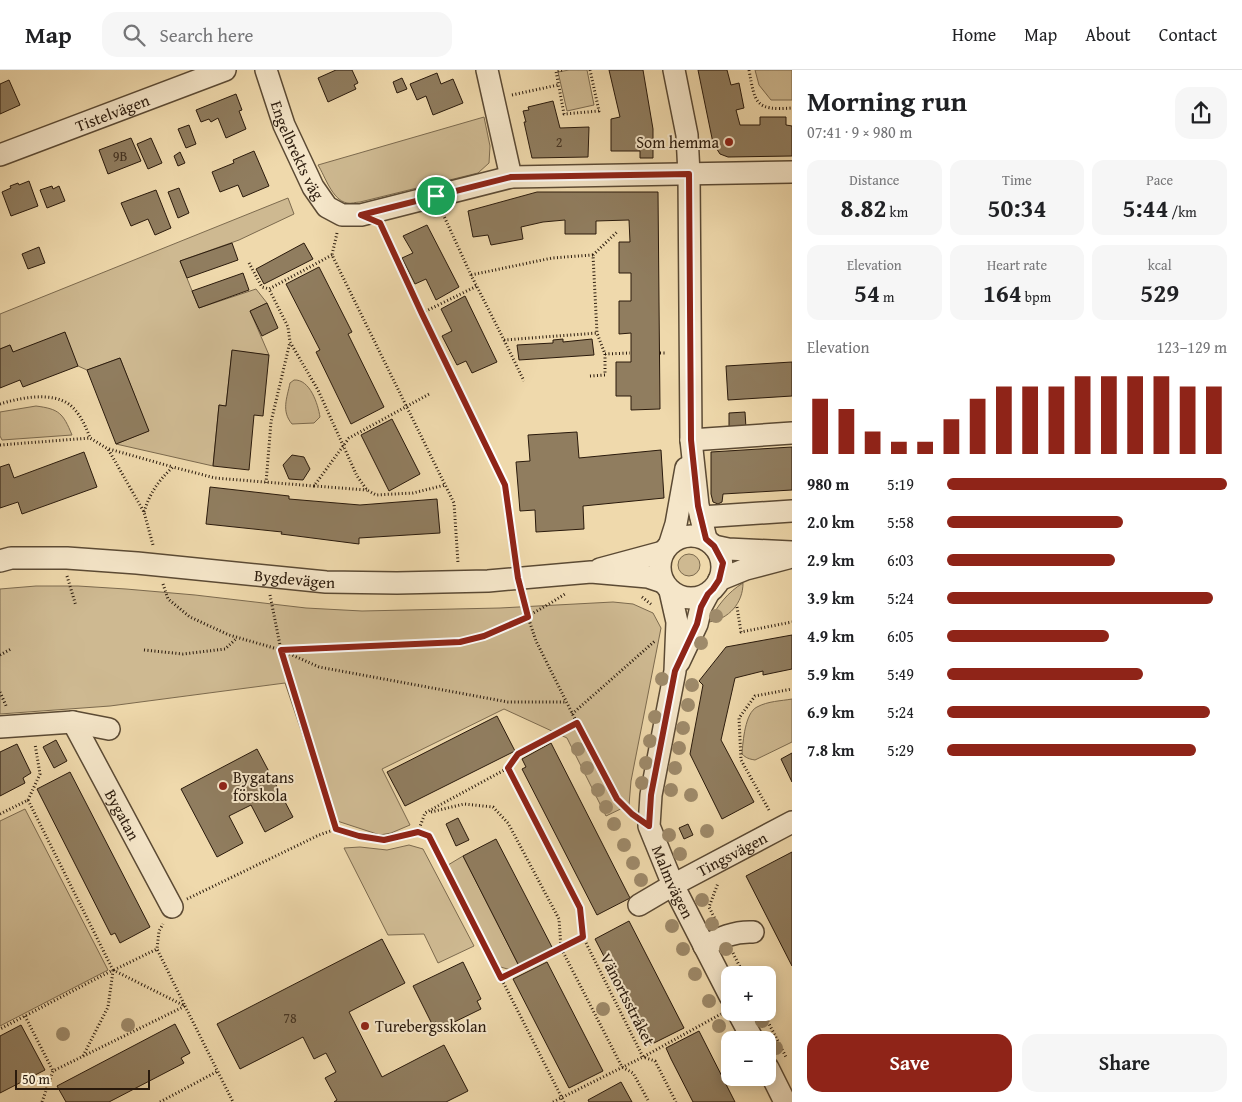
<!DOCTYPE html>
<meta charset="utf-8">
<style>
:root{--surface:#fff;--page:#f6f6f6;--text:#202124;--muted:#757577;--line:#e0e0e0;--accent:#8f2418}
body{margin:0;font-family:"Gentium Book Plus",serif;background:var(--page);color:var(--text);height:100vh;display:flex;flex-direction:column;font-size:19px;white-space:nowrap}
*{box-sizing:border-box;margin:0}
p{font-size:16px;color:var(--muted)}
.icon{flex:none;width:28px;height:28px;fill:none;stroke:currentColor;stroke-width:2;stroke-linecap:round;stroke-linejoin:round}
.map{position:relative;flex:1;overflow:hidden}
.drawer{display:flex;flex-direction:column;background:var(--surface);width:450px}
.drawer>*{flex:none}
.buttons{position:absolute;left:721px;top:896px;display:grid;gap:10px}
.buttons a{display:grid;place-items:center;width:55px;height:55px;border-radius:10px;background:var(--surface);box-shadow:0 2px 12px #0003;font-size:25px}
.scale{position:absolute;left:15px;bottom:12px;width:135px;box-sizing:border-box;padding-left:5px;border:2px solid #2a1a0c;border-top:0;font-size:14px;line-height:18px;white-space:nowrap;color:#2a1a0c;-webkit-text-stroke:4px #f5e6c9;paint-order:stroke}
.pin{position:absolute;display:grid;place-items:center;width:42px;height:42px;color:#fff;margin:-21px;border:2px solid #fff;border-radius:50%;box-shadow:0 1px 5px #0007}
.round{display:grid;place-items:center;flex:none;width:52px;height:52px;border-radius:15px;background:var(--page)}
.overview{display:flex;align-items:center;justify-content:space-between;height:85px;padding:0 15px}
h1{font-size:28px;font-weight:800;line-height:38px}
.stats{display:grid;grid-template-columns:repeat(3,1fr);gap:8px;height:85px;padding:5px 15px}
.stats div{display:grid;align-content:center;border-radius:12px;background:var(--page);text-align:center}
.stats b{font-size:25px;font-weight:800}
.stats small{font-size:14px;font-weight:400}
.stats p{font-size:14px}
.chart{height:140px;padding:10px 15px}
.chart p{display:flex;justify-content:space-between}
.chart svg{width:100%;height:90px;margin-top:5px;stroke:var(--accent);stroke-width:6}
.button{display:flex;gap:10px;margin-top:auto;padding:10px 15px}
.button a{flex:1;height:58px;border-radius:15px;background:var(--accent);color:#fff;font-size:20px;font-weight:800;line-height:58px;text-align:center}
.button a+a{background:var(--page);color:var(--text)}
ul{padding:0 15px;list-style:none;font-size:16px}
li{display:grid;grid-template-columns:80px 60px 1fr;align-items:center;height:38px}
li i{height:12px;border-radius:6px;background:var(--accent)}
header{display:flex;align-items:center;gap:30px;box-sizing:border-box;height:70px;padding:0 25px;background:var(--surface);border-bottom:1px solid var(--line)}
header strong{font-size:24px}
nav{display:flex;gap:28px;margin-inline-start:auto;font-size:18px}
.search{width:350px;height:45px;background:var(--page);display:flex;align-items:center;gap:12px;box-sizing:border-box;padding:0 18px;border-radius:15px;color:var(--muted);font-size:19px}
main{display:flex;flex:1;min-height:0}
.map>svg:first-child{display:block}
.green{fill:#ceb991;stroke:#7c6a4e}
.building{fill:#907d5f;stroke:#2a1a0c}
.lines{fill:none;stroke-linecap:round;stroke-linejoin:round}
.minor-casing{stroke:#5b4a34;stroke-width:24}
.path{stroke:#2a1a0c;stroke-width:3;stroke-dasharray:1 2.5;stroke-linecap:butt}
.minor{stroke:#f5e6c9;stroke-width:21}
.tree{fill:#9e8a6a}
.route-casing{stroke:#fff;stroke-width:10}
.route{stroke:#8f2418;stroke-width:6}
.poi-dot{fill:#8f2418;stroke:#f5e6c9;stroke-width:2}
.labels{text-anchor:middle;stroke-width:4;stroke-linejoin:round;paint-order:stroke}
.number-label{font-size:14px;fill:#443321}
.street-label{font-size:16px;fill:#2a1a0c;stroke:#f5e6c9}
.poi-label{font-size:16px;fill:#2a1a0c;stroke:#f5e6c9;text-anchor:start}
</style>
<header>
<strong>Map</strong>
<div class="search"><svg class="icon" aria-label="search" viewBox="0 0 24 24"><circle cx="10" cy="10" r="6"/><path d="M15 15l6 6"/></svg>Search here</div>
<nav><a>Home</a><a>Map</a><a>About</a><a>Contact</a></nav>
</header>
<main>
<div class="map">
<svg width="792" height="1032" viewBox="0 0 792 1032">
<rect width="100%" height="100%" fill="#efd9ac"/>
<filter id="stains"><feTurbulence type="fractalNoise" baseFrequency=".004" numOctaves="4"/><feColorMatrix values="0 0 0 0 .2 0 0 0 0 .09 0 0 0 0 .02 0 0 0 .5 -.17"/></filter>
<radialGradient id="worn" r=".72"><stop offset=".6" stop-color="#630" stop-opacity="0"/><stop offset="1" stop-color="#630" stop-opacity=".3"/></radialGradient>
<path class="green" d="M569,0H587L594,35L567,41L558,2Z
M755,0H792V30H771L759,15Z
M484,47L490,76L489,93L478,103L360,132C356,132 351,134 347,133C332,130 325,106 318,95Z
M288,128L294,144L239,170L180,191L199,238L256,219L267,233L250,241L269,285L232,281L226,336L219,335L213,396L116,374L148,361L120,288L87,300L78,296L13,282L10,275L0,279V244Z
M294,310C310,309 318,334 320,347L314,353L292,354C281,341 287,328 290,313Z
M36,336C59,339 63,343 72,365L2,370L0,366V342Z
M678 495a11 11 0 1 1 22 0a11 11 0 1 1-22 0Z
M743,513C743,533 729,549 709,552C717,536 728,522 743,513Z
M36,516H78L126,519L195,525L306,538L362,541L500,538L613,532L633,534L653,543L661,558L631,711L629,735L606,746L567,668L504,639L382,699L410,755L391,763L380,765L331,749L285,613L110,636L0,644V519Z
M792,629V672L755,690C749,689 746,688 742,684C743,671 745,643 757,637C768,631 781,631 792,629Z
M25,739L108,900L0,956V751Z
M409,775L423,779L474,876L438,893L424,864L388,865L344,778L360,777L387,780Z
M463,786L519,896L511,900L497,896L448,795Z"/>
<path class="building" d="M336,0H352L358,13L354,15L356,19L328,32L318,8Z
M609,0H643L653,59V88H640V81H611V49L620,47Z
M698,0H727L731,15L739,13L744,38L736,40L740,55H760V47H786V55L792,56V86L728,87L720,84L713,73Z
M437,3L441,14L453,9L463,33L433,45L426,26L417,30L410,14Z
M402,8L407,19L397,23L393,12Z
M9,10L20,35L0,44V14Z
M236,24L242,40L239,41L246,59L226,68L218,48L211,52L209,49L201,52L196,40Z
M553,31L560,58L589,57L588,87L532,88L524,52H526L523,41L529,40L528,37Z
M189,55L196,74L186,78L178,59Z
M131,68L141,91L108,104L99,80Z
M151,68L162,93L148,99L137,74Z
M254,81L269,116L243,127L238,115L220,122L212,102L234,93L233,90Z
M180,82L185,93L178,96L174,86Z
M29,111L38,136L11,146L2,122L11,118L10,116L18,113L19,115Z
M52,116L53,119L59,116L65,131L47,138L40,120Z
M179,118L189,143L178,148L168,122Z
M156,120L171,158L155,165L148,149L131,156L121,133Z
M537,122H658L660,339L631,340V326H616V292H631V263L619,264V231H631V203H619V172H630L629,150L596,151V164H565V150L543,152L521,157L523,169L491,175L488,165L473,167L468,141Z
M427,155L459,217L436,230L426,209L415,214L402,188L413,183L403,166Z
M232,173L238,190L187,208L180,191Z
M304,173L313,189L264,214L256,199Z
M39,177L45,193L28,199L22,184Z
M319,197L352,262L348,264L384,337L351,354L316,282L320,280L286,214Z
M243,203L249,220L199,238L192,221Z
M465,226L497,292L472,303L466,291L457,295L442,266L452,261L441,239Z
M267,233L278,258L262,266L250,241Z
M65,262L78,296L23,317L20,310L0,318V279L10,275L13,282Z
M563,269V272L592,269L594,285L519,290L517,275L553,273V270Z
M232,280L269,285L263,346L254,345L249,400L213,396L219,335L226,336Z
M120,288L149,361L116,374L87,300Z
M792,292V326L728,330L726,296Z
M745,342L746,358H729V343Z
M392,349L420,404L389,421L361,365Z
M577,362L579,388L661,380L664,428L583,436L584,459L536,462L535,440L520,441L516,392L530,391L528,365Z
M792,377V420L723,424L722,432L718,434L713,432L711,424V382Z
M84,382L97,417L22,444L18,432L0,438V397L9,394L14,408Z
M292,385L304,387L310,399L303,410L289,409L283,395Z
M210,417L289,426V429L360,435L437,429L440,463L359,468V474L281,464L282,462L206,454Z
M792,565V599L763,605V601L735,608L721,670L754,732L722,749L690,684L703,615L699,611L726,577Z
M497,646L515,681L405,736L387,702Z
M56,670L67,691L54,698L43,677Z
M551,673L630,828L597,845L522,699L526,697L522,689Z
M17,674L31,703L23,708L25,713L0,726V682Z
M257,679L293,747L265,762L251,735L229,746L243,773L217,787L181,719Z
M792,683V712L781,689Z
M70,702L150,857L120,873L115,863L111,865L37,719Z
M458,748L469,770L456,776L446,754Z
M688,754L693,765L684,769L679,758Z
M496,769L553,879L519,896L463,786Z
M792,782V896L746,806Z
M629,851L684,958L650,975L595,869Z
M382,869L405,913L349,942L382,1007L444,975L468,1021L446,1032H334L337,1030L325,1008L336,1002L326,983L314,989L303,967L240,999L217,954Z
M463,892L481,929L477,931L481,939L440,959L436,952L432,954L413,916Z
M547,892L603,1001L569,1018L513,909Z
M175,954L190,983L181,988L184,993L109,1032H66L57,1016Z
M21,955L45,1000L0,1023V966Z
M699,961L735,1032H693L671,989L666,978Z
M621,1012L632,1032H589L588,1030Z"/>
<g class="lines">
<g class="minor-casing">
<g id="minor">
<path id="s1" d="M266,0L284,55L313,117L327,137L342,145H361L511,107L792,102"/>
<path d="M487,0L511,107"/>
<path d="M674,0L687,65L689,104L691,370L698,435L706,469"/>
<path id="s2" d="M0,85L225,0"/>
<path d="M691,370L792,363"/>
<path d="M701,447L792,441"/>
<circle cx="691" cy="497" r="31"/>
<path d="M670,473L676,454L686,398"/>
<path d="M714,476L728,479L792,482"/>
<path id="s3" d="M0,491L11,488H67L137,493L326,512L397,513L488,511L591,502L648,507L663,512"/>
<path d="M600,499L663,482"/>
<path d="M719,510L746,499L788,488"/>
<path id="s4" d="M670,521L677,552L675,601L651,725L649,756L673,815L730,926"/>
<path d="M679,592L697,554L701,537L708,524"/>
<path id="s5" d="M73,652L172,837"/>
<path d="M0,657L73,652L109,659"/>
<path id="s6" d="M639,835L673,815L792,752"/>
<path d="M704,876C720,868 734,861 753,862"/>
<path d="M738,942L753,970"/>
<path d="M768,998L785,1032"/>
</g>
</g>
<path class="path" d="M562,0L556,1L564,44L599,41L590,0
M749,0C755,33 755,41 792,38
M512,25L558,15
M443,144L471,205L504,270L597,263L593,185L552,188L471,205
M383,159L422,243L505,415L514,490
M337,163L332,185L454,433L458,493
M332,185L269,219L288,257L290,272L318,320L357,406L367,420L376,425L413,423L445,415
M593,185L618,161
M249,193L262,217L269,219
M422,243L477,216
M504,270L524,311
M660,283H666
M605,284L630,283
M590,306L605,305V284L597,263
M0,334C19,328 52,321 70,335C80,343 86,357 90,368
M0,375L90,368L108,379L144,442L153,475
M109,379L173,397
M266,413L271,352L290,272
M314,416L367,420
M144,442C150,423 158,411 173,397L215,408L314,416L349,368L431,323
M67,506L76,536
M163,514L168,529L190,547L229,565L281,580L319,597L508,632H566
M270,525L281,580L336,759L359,766L384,770L418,762L429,766L564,1032
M521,526L536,571L577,653L617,729L630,742
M642,527L652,535
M737,537L741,562L792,552
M144,580L183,584L225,579L237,568
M284,580L460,571C499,563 532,545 565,524
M0,585L11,579
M0,622L7,638
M572,644L656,570
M508,698L518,684L577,653
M28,730L40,704L35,674
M769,740L741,690L739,648L755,626L792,619
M431,742L464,734L493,737L508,753L559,849L561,878L622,997L633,1003L649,1032
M0,744L28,730L113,900L0,959
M418,762L425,743L508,698L580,838L583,867L643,987L655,991L676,1032
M187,829L319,765L336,759
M716,851L709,837L718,813
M733,883L744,905
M113,900L185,936L233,1032
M114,900L157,879
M501,908L583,867
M763,942L786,987
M25,946L53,1001
M83,986L108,937L113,901
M42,1032L53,1001L185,936L157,879L159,861L163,854
M160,1032L218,1001
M553,1032L643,987L721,944"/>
<use href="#minor" class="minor"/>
</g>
<g class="tree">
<circle cx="716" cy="546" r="7"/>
<circle cx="701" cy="573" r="7"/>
<circle cx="662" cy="609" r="7"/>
<circle cx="692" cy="615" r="7"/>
<circle cx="688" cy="635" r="7"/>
<circle cx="655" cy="647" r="7"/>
<circle cx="683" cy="658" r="7"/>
<circle cx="650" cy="671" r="7"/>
<circle cx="679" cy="678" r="7"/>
<circle cx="578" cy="679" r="7"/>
<circle cx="646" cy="693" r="7"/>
<circle cx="587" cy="698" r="7"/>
<circle cx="675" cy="698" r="7"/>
<circle cx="642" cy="713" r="7"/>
<circle cx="598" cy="720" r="7"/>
<circle cx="671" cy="720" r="7"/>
<circle cx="691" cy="725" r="7"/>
<circle cx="606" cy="737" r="7"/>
<circle cx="614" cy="754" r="7"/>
<circle cx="707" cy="761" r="7"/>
<circle cx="669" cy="765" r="7"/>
<circle cx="624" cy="775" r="7"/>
<circle cx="680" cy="784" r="7"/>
<circle cx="633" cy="793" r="7"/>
<circle cx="641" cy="810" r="7"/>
<circle cx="702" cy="830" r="7"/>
<circle cx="712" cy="854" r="7"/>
<circle cx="672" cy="856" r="7"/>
<circle cx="683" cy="879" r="7"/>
<circle cx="726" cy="879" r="7"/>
<circle cx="695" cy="904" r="7"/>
<circle cx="709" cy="931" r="7"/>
<circle cx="603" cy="939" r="7"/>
<circle cx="762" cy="951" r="7"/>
<circle cx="128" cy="955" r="7"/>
<circle cx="719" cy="956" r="7"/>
<circle cx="63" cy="964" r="7"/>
<circle cx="776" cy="978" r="7"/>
</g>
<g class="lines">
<g class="route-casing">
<path id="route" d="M689,104L691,370L698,436L706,469L714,476L723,493L719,510L713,519L708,524L701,537L697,554L675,601L651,725L649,756L632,744L617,729L577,653L518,684L508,698L580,838L583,867L501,908L429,766L418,762L384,770L359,766L336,759L281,580L460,572L484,566L528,547L518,508L505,415L422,244L380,153L361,145L511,107Z"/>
</g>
<use href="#route" class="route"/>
</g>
<g class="poi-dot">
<circle cx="729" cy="72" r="5"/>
<circle cx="223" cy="716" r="5"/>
<circle cx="365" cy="956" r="5"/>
</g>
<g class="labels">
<g class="number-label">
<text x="559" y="77">2</text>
<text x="120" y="91">9B</text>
<text x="290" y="953">78</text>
</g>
<g class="street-label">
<text dy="6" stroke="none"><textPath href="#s2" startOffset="120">Tistelvägen</textPath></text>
<text dy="6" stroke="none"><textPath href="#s1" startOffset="86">Engelbrekts väg</textPath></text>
<text dy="6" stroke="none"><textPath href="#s3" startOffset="296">Bygdevägen</textPath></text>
<text dy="6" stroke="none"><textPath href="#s5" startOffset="105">Bygatan</textPath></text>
<text dy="6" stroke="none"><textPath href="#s6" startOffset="106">Tingsvägen</textPath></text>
<text dy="6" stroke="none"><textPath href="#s4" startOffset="299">Malmvägen</textPath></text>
<text transform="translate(628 929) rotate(63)" y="6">Vänortsstråket</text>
</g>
<g class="poi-label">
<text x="719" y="78" text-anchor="end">Som hemma</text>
<text x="233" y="713">Bygatans<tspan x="233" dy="18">förskola</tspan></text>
<text x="375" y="962">Turebergsskolan</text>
</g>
</g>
<rect width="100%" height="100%" filter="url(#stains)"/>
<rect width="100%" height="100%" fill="url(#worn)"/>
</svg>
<div class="buttons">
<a>+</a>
<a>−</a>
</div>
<div class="scale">50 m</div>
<div class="pin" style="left:436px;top:126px;background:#1e9e55"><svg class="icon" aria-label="arrive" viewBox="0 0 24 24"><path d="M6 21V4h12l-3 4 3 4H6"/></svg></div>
</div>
<section class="drawer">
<div class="overview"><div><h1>Morning run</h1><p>07:41 · 9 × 980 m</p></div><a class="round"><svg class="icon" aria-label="share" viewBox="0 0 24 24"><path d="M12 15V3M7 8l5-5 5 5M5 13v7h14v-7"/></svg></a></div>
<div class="stats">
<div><p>Distance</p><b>8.82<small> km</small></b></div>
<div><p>Time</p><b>50:34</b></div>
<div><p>Pace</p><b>5:44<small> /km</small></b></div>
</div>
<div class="stats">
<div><p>Elevation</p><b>54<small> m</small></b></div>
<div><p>Heart rate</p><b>164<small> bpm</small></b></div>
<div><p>kcal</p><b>529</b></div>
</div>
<div class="chart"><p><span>Elevation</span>123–129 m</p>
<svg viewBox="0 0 160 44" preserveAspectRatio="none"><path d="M5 44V17M15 44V22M25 44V33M35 44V38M45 44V38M55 44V27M65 44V17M75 44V11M85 44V11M95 44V11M105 44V6M115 44V6M125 44V6M135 44V6M145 44V11M155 44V11"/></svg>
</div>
<ul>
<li><b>980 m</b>5:19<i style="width:100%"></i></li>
<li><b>2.0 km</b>5:58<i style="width:63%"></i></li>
<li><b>2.9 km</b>6:03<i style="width:60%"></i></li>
<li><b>3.9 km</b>5:24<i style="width:95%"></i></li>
<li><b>4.9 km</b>6:05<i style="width:58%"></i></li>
<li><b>5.9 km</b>5:49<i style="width:70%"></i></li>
<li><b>6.9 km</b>5:24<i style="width:94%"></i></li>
<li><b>7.8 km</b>5:29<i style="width:89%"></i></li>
</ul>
<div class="button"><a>Save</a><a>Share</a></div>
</section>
</main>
